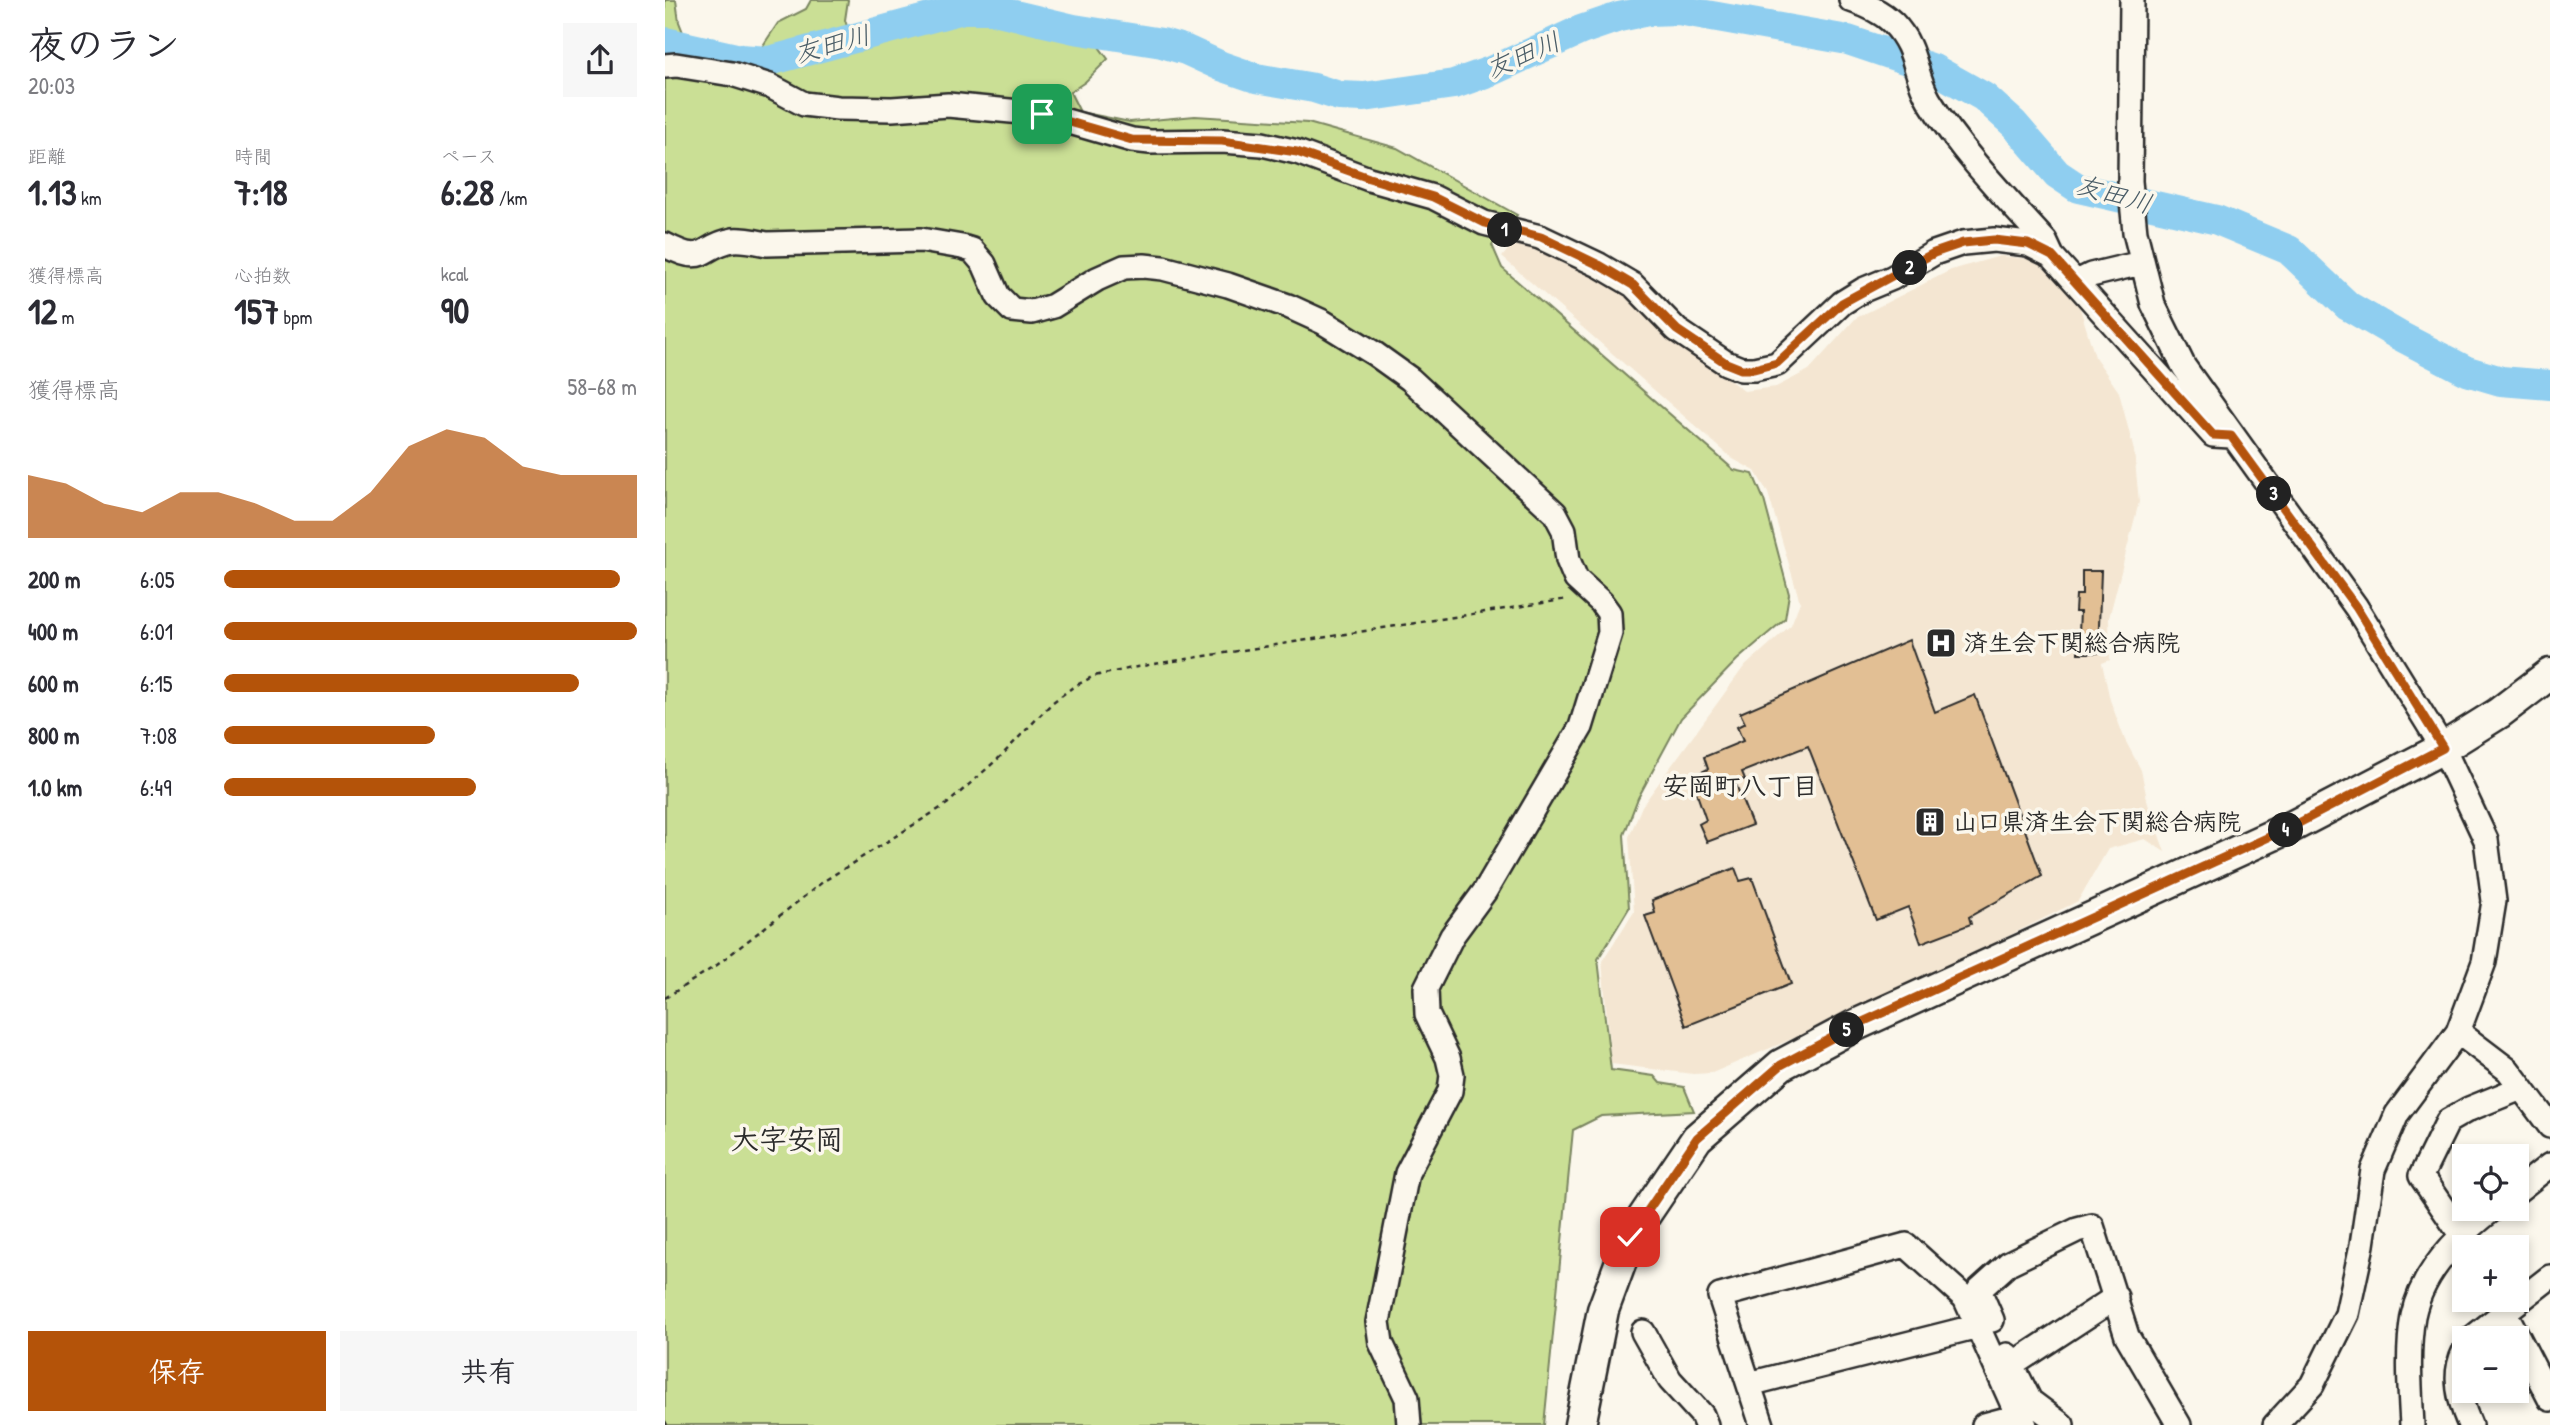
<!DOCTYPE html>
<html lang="ja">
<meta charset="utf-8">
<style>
:root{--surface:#fff;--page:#f7f7f7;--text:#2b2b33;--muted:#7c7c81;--accent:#b45309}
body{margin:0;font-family:"Patrick Hand","Klee One",sans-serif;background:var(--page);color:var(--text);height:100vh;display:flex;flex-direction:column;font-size:26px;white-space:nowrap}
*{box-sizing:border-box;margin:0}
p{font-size:23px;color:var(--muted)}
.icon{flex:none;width:38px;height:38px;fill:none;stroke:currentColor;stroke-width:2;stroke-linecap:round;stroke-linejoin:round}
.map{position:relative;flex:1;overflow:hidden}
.drawer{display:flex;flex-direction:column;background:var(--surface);width:665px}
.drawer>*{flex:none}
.fabs{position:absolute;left:1787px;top:1144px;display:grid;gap:14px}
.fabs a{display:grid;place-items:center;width:77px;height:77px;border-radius:0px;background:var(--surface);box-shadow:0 4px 10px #0003;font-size:35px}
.pin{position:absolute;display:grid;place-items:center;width:60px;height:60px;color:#fff;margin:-30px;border-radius:14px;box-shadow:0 4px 10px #0006}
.km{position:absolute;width:35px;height:35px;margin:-18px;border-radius:50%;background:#222;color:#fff;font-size:19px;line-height:35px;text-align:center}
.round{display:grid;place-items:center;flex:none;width:74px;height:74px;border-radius:0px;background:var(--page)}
.head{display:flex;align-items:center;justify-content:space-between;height:119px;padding:0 28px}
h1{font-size:38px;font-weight:700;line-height:52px}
.metrics{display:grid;grid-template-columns:repeat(3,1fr);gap:10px;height:119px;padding:7px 28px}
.metrics div{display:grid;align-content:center}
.metrics b{font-size:35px;font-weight:700}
.metrics small{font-size:19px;font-weight:400}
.metrics p{font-size:19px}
.chart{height:196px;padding:14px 28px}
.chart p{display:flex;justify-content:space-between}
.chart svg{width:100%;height:126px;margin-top:7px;fill:var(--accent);opacity:.7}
.cta{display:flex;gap:14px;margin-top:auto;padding:14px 28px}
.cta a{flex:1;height:80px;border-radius:0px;background:var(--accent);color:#fff;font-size:28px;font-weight:700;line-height:80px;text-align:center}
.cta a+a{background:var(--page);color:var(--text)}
ul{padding:0 28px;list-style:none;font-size:23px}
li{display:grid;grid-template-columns:112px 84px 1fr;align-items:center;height:52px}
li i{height:18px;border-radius:9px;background:var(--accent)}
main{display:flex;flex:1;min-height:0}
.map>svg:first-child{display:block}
.built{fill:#f4e6d2}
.green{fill:#cadf95;stroke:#7a8560;stroke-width:2}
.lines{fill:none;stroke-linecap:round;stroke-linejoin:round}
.river{stroke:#8fcef0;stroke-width:30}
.building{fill:#e2bf94;stroke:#2b2b2b;stroke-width:2}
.minor-casing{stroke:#2b2b2b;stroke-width:28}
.major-casing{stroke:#2b2b2b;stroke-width:35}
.path{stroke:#2b2b2b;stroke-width:2.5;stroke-dasharray:5 5;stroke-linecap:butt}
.minor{stroke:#fbf7ec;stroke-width:23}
.major{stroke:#fbf7ec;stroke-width:30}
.route-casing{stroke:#fff;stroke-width:14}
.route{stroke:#b45309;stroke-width:9}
.labels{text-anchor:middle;stroke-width:7;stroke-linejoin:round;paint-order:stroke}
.poi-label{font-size:24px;font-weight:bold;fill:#2b2b2b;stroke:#fbf7ec;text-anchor:start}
.water-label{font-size:26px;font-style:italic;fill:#495c66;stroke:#fbf7ec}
.neighbourhood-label{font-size:26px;font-weight:bold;fill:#2b2b2b;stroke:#fbf7ec}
.quarter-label{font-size:28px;font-weight:bold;fill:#2b2b2b;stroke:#fbf7ec}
</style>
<main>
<section class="drawer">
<div class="head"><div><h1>夜のラン</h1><p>20:03</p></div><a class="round"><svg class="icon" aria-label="share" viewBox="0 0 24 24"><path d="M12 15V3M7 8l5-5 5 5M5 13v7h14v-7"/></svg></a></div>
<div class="metrics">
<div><p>距離</p><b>1.13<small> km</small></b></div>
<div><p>時間</p><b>7:18</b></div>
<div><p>ペース</p><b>6:28<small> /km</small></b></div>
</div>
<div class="metrics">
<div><p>獲得標高</p><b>12<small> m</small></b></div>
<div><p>心拍数</p><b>157<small> bpm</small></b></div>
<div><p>kcal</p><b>90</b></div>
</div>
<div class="chart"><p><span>獲得標高</span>58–68 m</p>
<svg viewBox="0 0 160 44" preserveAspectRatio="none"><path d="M0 44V22L10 25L20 32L30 35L40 28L50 28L60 32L70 38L80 38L90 28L100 12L110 6L120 9L130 19L140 22L150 22L160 22V44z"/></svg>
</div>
<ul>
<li><b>200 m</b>6:05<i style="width:96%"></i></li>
<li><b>400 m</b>6:01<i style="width:100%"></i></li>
<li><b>600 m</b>6:15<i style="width:86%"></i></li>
<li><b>800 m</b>7:08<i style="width:51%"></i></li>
<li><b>1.0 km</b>6:49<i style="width:61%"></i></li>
</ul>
<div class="cta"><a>保存</a><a>共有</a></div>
</section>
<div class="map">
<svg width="1885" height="1425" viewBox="0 0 1885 1425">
<rect width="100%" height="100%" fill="#fbf7ec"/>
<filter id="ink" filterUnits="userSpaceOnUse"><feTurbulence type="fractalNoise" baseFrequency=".0143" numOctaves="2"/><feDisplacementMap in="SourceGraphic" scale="14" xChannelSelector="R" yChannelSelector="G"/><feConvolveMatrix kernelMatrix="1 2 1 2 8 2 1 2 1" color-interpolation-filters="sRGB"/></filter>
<g filter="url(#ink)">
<path class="built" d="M853,238L895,251L987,308L1002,334L1079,391L1111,387L1144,370L1191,318L1286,270L1335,256L1366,259L1399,282L1415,308L1430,357L1454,392L1469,451L1474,502L1444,618L1445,660L1437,663L1445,700L1460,740L1476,770L1483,804L1500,852L1480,839L1443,849L1413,901L1204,1006L1047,1073L1028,1074L946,1064L937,961L969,912L964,837L977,806L1078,668L1126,625L1135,602L1103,493L1090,471L1068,459L837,257Z"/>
<path class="green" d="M0,0H11L14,22L27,55L87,62L113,23L141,9L146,0H183L180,20L190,51L225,37L287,19L339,24L431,43L443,59L420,82L405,92L415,112L465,122L530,116L643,123L732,148L852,215L827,245L837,268L1069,470L1088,474L1099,500L1124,594L1120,619L1072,660L1016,718L973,798L959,835L964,908L933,959L946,1070L989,1076L995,1083L1019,1087L1029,1111L936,1116L908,1130L879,1425H0Z"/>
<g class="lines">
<path class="river" d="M0,42L75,59L104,61L298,9H324L409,29L497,43L521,50L556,66L591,78L649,88L674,96L699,97L789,84L826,71L916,30L954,17L983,11L1013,10L1183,40L1269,69L1319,97L1349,124L1392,174L1413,188L1552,220L1624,250L1683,306L1733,335L1802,371L1836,381L1885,385"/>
</g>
<path class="building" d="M1417,571H1436L1433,653H1413L1415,612H1410L1411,595H1417Z
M1244,640L1270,712L1310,695L1377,876L1304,917L1306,924L1256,943L1243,907L1211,920L1143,746L1077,772L1080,779L1070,782L1087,825L1042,842L1034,824L1041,820L1026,777L1043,769L1039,757L1078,741L1072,727L1080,723L1075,713Z
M1070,868L1075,881L1087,878L1126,984L1021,1026L980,916L990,913L987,900Z"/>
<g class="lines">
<g class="minor-casing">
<path id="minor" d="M1186,0C1201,5 1216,11 1228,23C1253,49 1248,73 1264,100C1296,152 1339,196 1380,241L1387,256L1548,435L1566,436
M1467,0L1465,181L1470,232L1488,304L1519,367L1691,607L1778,748L1821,840L1829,901L1819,962L1793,1032L1732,1114L1708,1170L1697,1245L1682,1314L1647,1385L1610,1425
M0,66L11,65L67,74L105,86L139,104L173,108L227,109L283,105L377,114L467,140L485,142L557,141L597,144L632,152L704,179L768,197L819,223L875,237L934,265L968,285L1012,330L1061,363L1076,369H1089L1112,364L1177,303L1198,290L1227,278L1269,253L1298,243L1329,240L1363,244L1387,256
M0,245C42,267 34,246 68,240C80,239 91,242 102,244L256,240L297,247L307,250L319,264L333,296L347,310L367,312L388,306L432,279L459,267L479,266L498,268L563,285L623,306L658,322L710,354L745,379L890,513L899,530L903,560L911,579L936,602L944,613L945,633L916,727L820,891L787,936L761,988L762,1014L783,1058L787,1075L785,1091L742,1173L713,1322L716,1343L742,1398L744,1425
M1412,282L1426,275L1476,263
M1793,1032L1843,1070L1885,1126
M1852,1191L1885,1165
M1805,1248L1756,1176L1783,1121L1804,1109L1856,1088
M1834,1300L1840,1312L1885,1277
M1327,1320L1314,1290L1344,1263L1412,1230L1427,1226L1462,1336L1514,1425
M978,1332L1005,1380L1037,1415L1041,1425
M1806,1339L1840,1312L1885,1399
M1799,1352C1787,1376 1795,1403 1805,1425
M1342,1355L1365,1401L1397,1425
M1347,1365L1451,1297
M1084,1384L1313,1326
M1097,1425L1055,1296L1241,1245L1300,1298L1353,1416L1360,1425
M1319,1425L1353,1416
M1747,1425C1745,1390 1742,1351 1748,1316C1757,1272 1794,1235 1828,1209"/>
</g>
<g class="major-casing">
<path id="major" d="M915,1425L938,1310L965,1237L1032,1138L1116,1065L1193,1024L1628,826L1778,748L1834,713L1885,674"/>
</g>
<path class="path" d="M0,998L52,965L159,881L282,804L335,757L388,702L408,687L429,676L477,666L903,599
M0,1421L2,1425"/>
<use href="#minor" class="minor"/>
<use href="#major" class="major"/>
</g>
</g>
<g class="lines" filter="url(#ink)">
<g class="route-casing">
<path id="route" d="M377,114L467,140L557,141L632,152L704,178L768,197L820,223L876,237L934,265L968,285L1012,330L1061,363L1076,369H1089L1112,363L1177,303L1269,253L1298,243L1329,240L1363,244L1387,256L1548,435L1566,436L1691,607L1778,748L1628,826L1193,1024L1116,1065L1032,1138L965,1237"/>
</g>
<use href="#route" class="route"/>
</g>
<defs>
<g id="hospital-square" transform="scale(1.575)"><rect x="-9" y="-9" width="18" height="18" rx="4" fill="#2b2b2b" stroke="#fbf7ec"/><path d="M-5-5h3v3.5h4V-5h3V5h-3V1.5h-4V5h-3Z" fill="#fff"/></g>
<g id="building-square" transform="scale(1.575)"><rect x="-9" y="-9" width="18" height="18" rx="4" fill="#2b2b2b" stroke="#fbf7ec"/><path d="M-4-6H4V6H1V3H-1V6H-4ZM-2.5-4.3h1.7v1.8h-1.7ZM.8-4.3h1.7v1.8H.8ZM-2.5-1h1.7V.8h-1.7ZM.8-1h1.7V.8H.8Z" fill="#fff"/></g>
</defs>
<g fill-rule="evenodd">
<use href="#hospital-square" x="1276" y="643"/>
<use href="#building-square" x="1265" y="822"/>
</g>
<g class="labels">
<g class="poi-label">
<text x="1299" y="651">済生会下関総合病院</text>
<text x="1288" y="830">山口県済生会下関総合病院</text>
</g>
<g class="water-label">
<text transform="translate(167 44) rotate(-15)" y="9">友田川</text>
<text transform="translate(858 55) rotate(-23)" y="9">友田川</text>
<text transform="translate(1449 194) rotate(16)" y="9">友田川</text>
</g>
<g class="neighbourhood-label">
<text x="1075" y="795">安岡町八丁目</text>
</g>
<g class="quarter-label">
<text x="122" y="1149">大字安岡</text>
</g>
</g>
</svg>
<div class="fabs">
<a><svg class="icon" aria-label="locate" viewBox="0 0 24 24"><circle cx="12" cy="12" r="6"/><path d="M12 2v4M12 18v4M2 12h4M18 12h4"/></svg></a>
<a>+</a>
<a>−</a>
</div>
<div class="pin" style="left:377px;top:114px;background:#1e9e55"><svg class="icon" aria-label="arrive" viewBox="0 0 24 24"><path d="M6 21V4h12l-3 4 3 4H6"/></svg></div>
<div class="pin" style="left:965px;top:1237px;background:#d93025"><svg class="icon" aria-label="check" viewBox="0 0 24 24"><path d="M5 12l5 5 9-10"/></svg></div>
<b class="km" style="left:840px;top:230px">1</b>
<b class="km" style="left:1245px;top:268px">2</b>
<b class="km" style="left:1609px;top:494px">3</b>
<b class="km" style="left:1621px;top:830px">4</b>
<b class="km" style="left:1182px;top:1030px">5</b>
</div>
</main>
